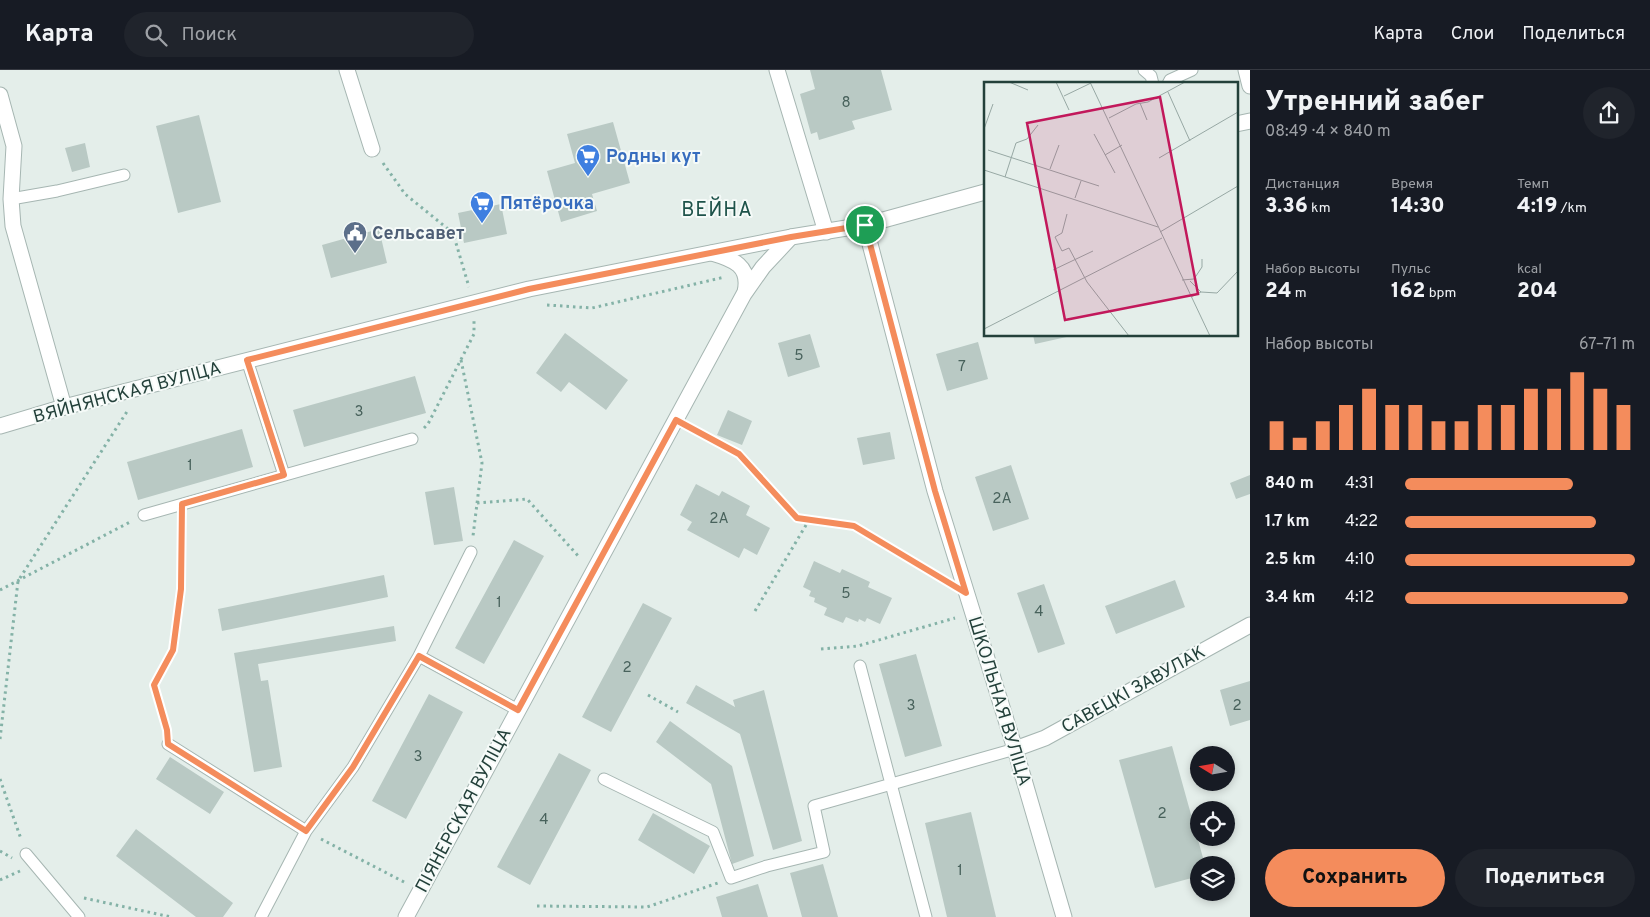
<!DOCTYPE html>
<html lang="ru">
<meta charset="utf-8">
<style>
:root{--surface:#171b24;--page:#20242c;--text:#f1f3f6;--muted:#9ea1a6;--line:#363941;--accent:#f48c5c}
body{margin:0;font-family:Overpass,sans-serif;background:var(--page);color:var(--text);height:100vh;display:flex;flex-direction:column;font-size:19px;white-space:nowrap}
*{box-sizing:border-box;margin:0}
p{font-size:16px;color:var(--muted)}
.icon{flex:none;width:28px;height:28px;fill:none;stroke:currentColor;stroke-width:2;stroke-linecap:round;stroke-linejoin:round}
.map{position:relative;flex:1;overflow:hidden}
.side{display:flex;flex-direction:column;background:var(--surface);width:400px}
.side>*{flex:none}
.needle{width:32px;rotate:281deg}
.controls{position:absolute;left:1190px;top:676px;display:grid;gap:10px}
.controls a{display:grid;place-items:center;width:45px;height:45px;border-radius:50%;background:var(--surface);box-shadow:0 2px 8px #0003;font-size:25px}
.pin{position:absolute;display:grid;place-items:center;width:42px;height:42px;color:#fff;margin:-21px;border:2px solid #fff;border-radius:50%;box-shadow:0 1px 5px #0007}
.round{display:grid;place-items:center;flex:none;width:52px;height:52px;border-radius:26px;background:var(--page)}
.summary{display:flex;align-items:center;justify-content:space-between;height:85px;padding:0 15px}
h1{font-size:28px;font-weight:800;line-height:38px}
.metrics{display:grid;grid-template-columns:repeat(3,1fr);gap:8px;height:85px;padding:5px 15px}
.metrics div{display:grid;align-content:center}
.metrics b{font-size:21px;font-weight:800}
.metrics small{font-size:14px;font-weight:400}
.metrics p{font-size:14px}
.chart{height:140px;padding:10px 15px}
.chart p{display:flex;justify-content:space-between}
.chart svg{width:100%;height:90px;margin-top:5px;stroke:var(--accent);stroke-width:6}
.action{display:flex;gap:10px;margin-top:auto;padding:10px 15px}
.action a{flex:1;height:58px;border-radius:30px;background:var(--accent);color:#111;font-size:20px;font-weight:800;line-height:58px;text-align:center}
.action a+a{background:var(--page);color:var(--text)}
ul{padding:0 15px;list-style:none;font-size:16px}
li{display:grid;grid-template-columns:80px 60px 1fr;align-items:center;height:38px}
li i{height:12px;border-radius:6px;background:var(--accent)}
header{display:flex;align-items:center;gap:30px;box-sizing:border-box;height:70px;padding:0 25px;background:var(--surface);border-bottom:1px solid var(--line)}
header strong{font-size:24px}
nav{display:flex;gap:28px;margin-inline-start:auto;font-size:18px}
.search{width:350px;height:45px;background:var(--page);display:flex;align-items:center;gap:12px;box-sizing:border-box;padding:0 18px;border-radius:28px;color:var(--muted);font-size:19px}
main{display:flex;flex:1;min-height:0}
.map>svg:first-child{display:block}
.building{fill:#b9c9c4}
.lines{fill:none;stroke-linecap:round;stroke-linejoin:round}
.service-casing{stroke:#a6b6b2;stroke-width:13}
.minor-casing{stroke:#a6b6b2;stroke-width:17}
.tertiary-casing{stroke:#a6b6b2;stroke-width:17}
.path{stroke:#84b2a7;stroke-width:3;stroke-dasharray:2.5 4;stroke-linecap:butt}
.service{stroke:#fff;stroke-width:11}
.minor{stroke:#fff;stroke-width:15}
.tertiary{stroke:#fff;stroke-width:15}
.route-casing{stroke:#fff;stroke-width:10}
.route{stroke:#f48c5c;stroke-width:6}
.labels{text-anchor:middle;stroke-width:4;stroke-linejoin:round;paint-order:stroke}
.number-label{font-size:15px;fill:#48625c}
.shop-label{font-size:18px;font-weight:bold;fill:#366cbe;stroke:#f5faf8;text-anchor:start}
.service-label{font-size:18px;font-weight:bold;fill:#4e5e75;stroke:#f5faf8;text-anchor:start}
.street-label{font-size:18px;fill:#23403a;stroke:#f5faf8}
.quarter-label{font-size:20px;letter-spacing:1px;fill:#1e534a;stroke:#f5faf8}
.inset-road{fill:none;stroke:#97a8a4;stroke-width:1}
.view{fill:#c2185b;fill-opacity:0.15;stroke:#c2185b;stroke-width:2.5}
.inset-edge{fill:none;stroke:#23403a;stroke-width:2.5}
</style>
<header>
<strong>Карта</strong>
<div class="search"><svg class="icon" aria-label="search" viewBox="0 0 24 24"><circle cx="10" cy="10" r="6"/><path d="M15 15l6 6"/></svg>Поиск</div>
<nav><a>Карта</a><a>Слои</a><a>Поделиться</a></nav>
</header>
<main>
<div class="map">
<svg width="1250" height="847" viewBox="0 0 1250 847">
<rect width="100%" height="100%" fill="#e4eeea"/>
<path class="building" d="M810,0H881L892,40L852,51L855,59L819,70L817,62L811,64L800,24L815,19Z
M199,45L221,132L178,143L156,56Z
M613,52L630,113L592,124L597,141L561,152L547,101L575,93L567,64Z
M85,73L90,97L72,102L65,78Z
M501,134L507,164L464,173L458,143Z
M379,159L387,193L331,208L322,175Z
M565,263L628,310L606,340L569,312L561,322L536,303Z
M810,264L820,297L788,307L778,273Z
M1033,265H1071V266L1035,274Z
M978,272L988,309L947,321L936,284Z
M415,306L426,343L304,377L293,340Z
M728,340L752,351L742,375L717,365Z
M242,359L253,397L138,430L127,392Z
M890,362L895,389L863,395L857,368Z
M1011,395L1029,449L993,461L975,407Z
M1250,405V424L1236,429L1230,413Z
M696,414L719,426L722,421L750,436L746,445L770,458L757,485L744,478L739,488L687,460L692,452L680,445Z
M454,417L463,471L434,475L425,422Z
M514,470L544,486L484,594L455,578Z
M814,491L840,503L842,499L870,512L868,517L892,528L880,554L867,548L865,552L859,549L858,552L846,547L843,553L824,545L827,538L814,532L815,528L809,526L811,521L803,517Z
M384,505L388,527L222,561L218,539Z
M1175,510L1185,537L1116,564L1105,536Z
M1044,514L1065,574L1038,583L1017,523Z
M643,533L672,548L611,662L582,647Z
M394,556L396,571L258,594L261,611L268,610L282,697L254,702L234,583Z
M916,584L942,676L905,687L879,594Z
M1250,611V650L1230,656L1220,620Z
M696,615L735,637L733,630L764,620L802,771L773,780L740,664L686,633Z
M429,624L463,642L406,749L372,731Z
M670,651L732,696L754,786L732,794L711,714L656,672Z
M1172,676L1205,795H1199V806L1155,818L1119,690Z
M559,683L591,700L530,815L497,797Z
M170,687L224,722L210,744L156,709Z
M971,742L996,847H947L925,753Z
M653,743L710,776L694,804L638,770Z
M136,759L233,833L223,847H196L116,786Z
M823,794L838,847H802L790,803Z
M758,814L768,847H722L716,827Z"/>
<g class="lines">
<g class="service-casing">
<path id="service" d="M1144,0L1151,6L1153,14
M1168,14L1170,10L1192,0
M11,129L57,121L124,105
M247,290L284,405
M144,445L412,369
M419,586L518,640
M860,596L926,847
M168,674L306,761
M604,709L713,762L731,808L767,796L824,782L814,736L1015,679
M26,784L79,847
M261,847L306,761L353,697L419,586L471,482"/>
</g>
<g class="minor-casing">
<path id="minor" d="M347,0L372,79
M777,0L826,162
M1246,0L1250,16
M0,25L14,76L11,129L13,156L64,337
M865,155L935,421L1015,679L1064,847
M712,183C733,189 751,196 745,222
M1015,679L1045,668L1250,555
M406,847L744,224L763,197L791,167"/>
</g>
<g class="tertiary-casing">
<path id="tertiary" d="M1236,54L1250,51
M0,356L64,337L529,219L791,167L865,155L985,122"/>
</g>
<path class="path" d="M383,93L405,124L453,163L469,217
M547,235L592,238L725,207
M461,290L482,393L473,466
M424,358L428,354L474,264V250
M691,358L739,384L797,448L854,456L944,510
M477,433L527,429L580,488
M0,520L130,452
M755,541L809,450
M821,579L858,576L955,548
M648,625L678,642
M167,659L154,615L173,580L181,519L182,449
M0,669L18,511L128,340
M0,709L21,769
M321,769L406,813
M0,781L12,788
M0,810L20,801
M84,828L171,847
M537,836L647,837L718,813"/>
<use href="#service" class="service"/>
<use href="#minor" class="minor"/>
<use href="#tertiary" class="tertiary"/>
</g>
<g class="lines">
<g class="route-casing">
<path id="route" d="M865,155L935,421L966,523L854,456L797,448L739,384L676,350L518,640L419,586L353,697L306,761L168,674L167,660L154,615L173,580L181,519L182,434L284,405L247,290L529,219L791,167Z"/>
</g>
<use href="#route" class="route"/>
</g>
<defs>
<g id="supermarket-pin" transform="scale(1.25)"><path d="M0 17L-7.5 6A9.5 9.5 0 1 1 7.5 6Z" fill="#3f7fe0" stroke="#f5faf8"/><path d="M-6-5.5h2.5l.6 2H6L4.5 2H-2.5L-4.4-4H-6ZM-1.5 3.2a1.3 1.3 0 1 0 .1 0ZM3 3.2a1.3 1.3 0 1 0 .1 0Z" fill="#fff"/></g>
<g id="civic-pin" transform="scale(1.25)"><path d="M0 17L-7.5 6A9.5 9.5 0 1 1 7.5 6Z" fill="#5c6f8a" stroke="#f5faf8"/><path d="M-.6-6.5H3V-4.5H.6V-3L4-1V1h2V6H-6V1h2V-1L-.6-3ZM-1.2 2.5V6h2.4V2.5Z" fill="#fff"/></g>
</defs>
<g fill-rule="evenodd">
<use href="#supermarket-pin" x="588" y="86"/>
<use href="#supermarket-pin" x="482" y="133"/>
<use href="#civic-pin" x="355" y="163"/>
</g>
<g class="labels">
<g class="number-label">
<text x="846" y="37">8</text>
<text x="799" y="290">5</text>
<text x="962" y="301">7</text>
<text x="359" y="346">3</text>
<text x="190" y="400">1</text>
<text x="1002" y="433">2А</text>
<text x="719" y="453">2А</text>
<text x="846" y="528">5</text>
<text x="499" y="537">1</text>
<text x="1039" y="546">4</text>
<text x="627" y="602">2</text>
<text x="911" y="640">3</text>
<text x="1237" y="640">2</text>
<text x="418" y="691">3</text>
<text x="1162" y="748">2</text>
<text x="544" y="754">4</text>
<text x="960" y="805">1</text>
</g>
<g class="shop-label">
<text x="606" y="92">Родны кут</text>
<text x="500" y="139">Пятёрочка</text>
</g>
<g class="service-label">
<text x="372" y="169">Сельсавет</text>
</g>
<g class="street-label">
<text transform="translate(127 322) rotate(-15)" y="6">ВЯЙНЯНСКАЯ ВУЛІЦА</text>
<text transform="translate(1133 619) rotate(-29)" y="6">САВЕЦКІ ЗАВУЛАК</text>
<text transform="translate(1000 631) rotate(73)" y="6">ШКОЛЬНАЯ ВУЛІЦА</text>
<text transform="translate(463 740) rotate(-62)" y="6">ПІЯНЕРСКАЯ ВУЛІЦА</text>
</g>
<g class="quarter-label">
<text x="717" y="146">ВЕЙНА</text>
</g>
</g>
<g transform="translate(984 12)">
<rect width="254" height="254" fill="#e4eeea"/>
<path class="inset-road" d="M25,0L44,8M72,0L85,28M106,0L226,254M184,10L206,59M80,14L107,1M156,21L163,38M125,36L152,22L164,20L201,0M0,47L9,22M110,52L131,91M4,68L115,104M121,73L138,63M175,76L254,30M66,87L75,63M0,88L174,145M21,95L32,61L43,57L54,43M91,116L97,99M83,132L78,151L71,155L78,169L85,166L103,200L145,254M176,150L254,104M69,188L109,169M198,198L210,197L218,185V177M206,199L217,210M207,215L217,210L233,211L254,189M0,247L178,156"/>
<path class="view" d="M176,15L214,212L81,238L43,41Z"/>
<rect width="254" height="254" class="inset-edge"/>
</g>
</svg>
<div class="controls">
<a><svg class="needle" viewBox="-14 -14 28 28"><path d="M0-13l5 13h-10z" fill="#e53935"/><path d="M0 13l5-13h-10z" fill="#9ea1a6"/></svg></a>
<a><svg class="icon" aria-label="locate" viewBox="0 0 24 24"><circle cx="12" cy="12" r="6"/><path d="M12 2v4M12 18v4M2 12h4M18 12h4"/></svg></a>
<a><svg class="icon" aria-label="layers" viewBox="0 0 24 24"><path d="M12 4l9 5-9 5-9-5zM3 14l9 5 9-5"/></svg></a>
</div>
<div class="pin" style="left:865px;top:155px;background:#1e9e55"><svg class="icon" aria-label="arrive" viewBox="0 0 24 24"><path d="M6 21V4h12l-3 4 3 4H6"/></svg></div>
</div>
<section class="side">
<div class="summary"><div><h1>Утренний забег</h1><p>08:49 · 4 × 840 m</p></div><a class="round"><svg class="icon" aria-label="share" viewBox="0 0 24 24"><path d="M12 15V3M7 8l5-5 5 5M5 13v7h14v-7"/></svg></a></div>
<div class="metrics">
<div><p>Дистанция</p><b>3.36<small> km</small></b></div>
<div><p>Время</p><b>14:30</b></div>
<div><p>Темп</p><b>4:19<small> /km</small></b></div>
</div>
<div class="metrics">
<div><p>Набор высоты</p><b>24<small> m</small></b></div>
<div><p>Пульс</p><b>162<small> bpm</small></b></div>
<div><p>kcal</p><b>204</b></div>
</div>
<div class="chart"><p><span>Набор высоты</span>67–71 m</p>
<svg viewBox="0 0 160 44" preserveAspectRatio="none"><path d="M5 44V30M15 44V38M25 44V30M35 44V22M45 44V14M55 44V22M65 44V22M75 44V30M85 44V30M95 44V22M105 44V22M115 44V14M125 44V14M135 44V6M145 44V14M155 44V22"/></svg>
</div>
<ul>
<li><b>840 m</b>4:31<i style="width:73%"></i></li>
<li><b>1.7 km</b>4:22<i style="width:83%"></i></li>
<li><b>2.5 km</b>4:10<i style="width:100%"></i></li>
<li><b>3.4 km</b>4:12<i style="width:97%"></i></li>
</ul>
<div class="action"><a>Сохранить</a><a>Поделиться</a></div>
</section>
</main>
